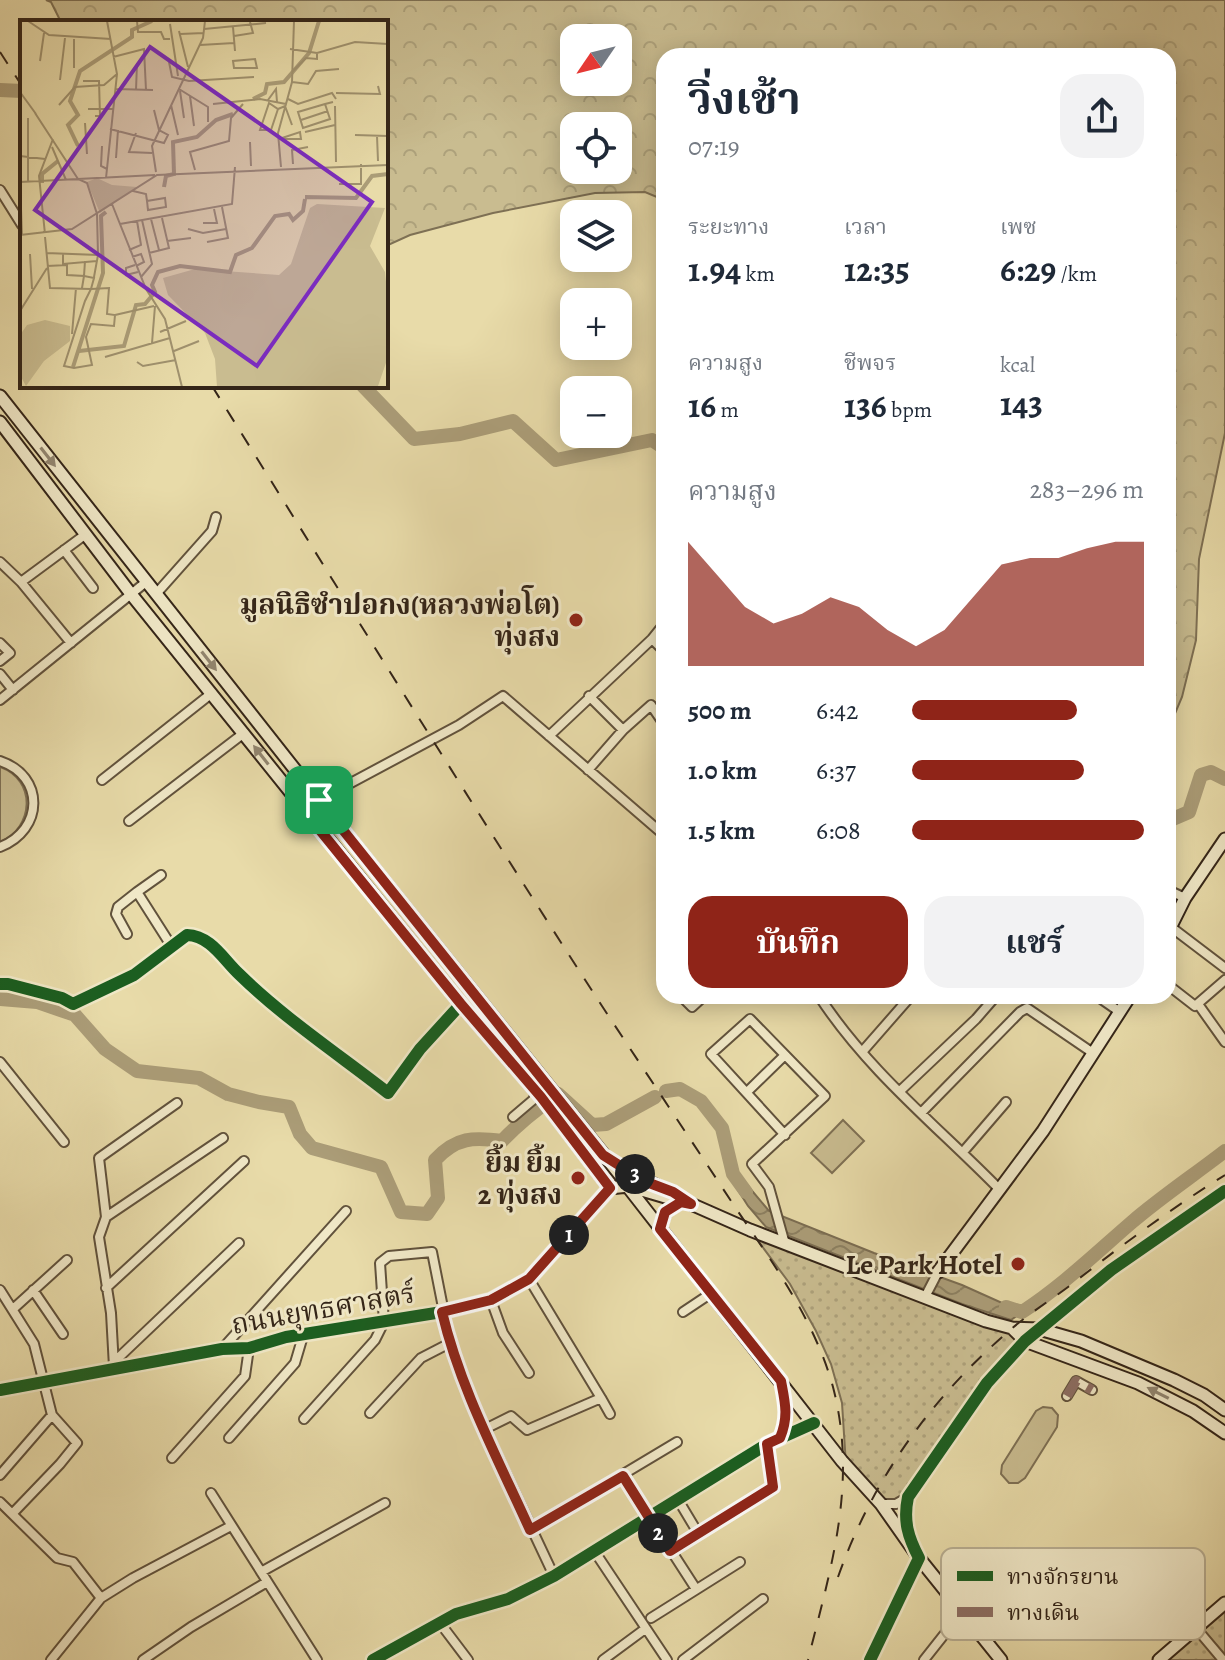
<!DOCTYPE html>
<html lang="th">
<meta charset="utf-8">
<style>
:root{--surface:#fff;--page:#f2f2f3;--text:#1f2937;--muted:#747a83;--accent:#8f2418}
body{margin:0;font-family:Alegreya,"Noto Serif Thai",serif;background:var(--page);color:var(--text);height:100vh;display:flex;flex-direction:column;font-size:30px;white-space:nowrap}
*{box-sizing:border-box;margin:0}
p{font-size:26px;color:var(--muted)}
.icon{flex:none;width:44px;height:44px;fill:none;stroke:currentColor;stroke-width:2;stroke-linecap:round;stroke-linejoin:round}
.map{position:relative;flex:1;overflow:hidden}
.drawer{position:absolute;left:656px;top:48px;width:520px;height:956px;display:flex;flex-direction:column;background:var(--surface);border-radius:24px;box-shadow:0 4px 20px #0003}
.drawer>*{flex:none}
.needle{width:52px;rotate:235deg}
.controls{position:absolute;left:560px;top:24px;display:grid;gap:16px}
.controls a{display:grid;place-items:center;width:72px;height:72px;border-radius:16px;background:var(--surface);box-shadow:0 4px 20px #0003;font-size:40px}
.pin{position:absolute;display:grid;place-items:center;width:68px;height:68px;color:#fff;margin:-34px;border-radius:16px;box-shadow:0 4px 12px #0006}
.km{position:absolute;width:40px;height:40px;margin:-20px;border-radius:50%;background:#222;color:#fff;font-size:22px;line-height:40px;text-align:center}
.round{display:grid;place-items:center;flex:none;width:84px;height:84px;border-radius:24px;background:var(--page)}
.overview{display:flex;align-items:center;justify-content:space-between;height:136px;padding:0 32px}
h1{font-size:44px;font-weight:700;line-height:60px}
.metrics{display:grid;grid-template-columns:repeat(3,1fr);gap:12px;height:136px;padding:8px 32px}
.metrics div{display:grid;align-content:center}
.metrics b{font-size:34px;font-weight:700}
.metrics small{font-size:22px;font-weight:400}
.metrics p{font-size:22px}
.chart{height:224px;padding:16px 32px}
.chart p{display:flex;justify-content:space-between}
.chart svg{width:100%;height:144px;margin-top:8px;fill:var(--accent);opacity:.7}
.action{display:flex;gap:16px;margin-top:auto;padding:16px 32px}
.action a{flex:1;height:92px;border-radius:24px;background:var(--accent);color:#fff;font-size:32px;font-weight:700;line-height:92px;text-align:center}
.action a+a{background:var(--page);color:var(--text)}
ul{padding:0 32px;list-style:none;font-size:26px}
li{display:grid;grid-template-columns:128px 96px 1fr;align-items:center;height:60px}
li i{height:20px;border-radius:10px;background:var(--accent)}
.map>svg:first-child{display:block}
.green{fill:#c9bc90;stroke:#7e7054;stroke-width:2}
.forest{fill:url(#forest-crowns);stroke:#7e7054;stroke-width:2;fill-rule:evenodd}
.park{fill:url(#park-dots);stroke:#7e7054;stroke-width:2}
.water{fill:url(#water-waves);stroke:#7b6d52;stroke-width:2}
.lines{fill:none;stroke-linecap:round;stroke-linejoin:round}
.river{stroke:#ab9d78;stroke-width:14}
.street-casing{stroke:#61523c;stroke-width:12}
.secondary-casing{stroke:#342518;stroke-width:15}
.street{stroke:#f0e8c7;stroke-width:8}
.secondary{stroke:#f0e8c7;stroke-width:11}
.rail{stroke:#342518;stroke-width:2;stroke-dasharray:14 14;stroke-linecap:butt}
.quiet{stroke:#8d6e63;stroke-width:10;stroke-dasharray:20 10;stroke-linecap:butt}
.cycleway-casing{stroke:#f0e8c7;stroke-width:17}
.cycleway{stroke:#1b5e20;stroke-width:12}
.oneway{fill:#928670}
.route-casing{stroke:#fff;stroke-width:16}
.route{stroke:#8f2418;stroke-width:10}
.poi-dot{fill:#8f2418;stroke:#f0e8c7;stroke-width:3}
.labels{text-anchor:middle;stroke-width:6;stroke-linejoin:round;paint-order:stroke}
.poi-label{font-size:28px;font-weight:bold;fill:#342518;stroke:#f0e8c7;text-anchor:end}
.street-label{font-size:28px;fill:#342518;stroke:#f0e8c7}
.inset-river{fill:none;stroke:#ab9d78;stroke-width:4}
.inset-road{fill:none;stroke:#a0926f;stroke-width:2}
.view{fill:#7b2cbf;fill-opacity:0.15;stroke:#7b2cbf;stroke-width:4}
.inset-edge{fill:none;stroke:#342518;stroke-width:4}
.key{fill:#f0e8c7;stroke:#b8ae92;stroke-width:2}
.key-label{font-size:22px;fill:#342518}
</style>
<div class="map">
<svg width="1225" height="1660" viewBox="0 0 1225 1660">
<defs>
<pattern id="forest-crowns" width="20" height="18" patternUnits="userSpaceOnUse" patternTransform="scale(2)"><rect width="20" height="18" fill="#c9bc90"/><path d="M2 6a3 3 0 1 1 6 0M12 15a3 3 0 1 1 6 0" fill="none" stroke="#ada17b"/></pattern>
<pattern id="park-dots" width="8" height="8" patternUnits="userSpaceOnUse" patternTransform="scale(2)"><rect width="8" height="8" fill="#c9bc90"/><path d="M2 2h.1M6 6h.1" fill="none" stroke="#ada17b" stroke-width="1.8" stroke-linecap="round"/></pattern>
<pattern id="water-waves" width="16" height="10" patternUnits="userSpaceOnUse" patternTransform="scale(2)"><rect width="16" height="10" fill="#ab9d78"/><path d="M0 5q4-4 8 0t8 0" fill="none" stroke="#8c8061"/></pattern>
</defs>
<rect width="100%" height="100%" fill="#e8dba9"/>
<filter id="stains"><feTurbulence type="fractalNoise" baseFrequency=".0025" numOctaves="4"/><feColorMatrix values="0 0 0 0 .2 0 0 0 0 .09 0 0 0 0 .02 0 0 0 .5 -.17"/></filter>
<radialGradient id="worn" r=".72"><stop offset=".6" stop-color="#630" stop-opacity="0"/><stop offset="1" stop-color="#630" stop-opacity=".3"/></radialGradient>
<path class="green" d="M0,767C37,780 34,828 0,842Z
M843,1120L864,1141L832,1173L811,1153Z
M1043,1407L1052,1408L1058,1415L1057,1427L1025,1478L1018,1483H1009L1001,1474L1002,1465L1036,1411Z"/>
<path class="forest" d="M46,0H1225V433L1199,559L1196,640L1182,697L1168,730V56H664V200L645,192L595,193L493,213L410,235L386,246V22H61L51,2ZM574,38H618V82H574ZM574,126H618V170H574Z"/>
<path class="park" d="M750,1230L1012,1328L1025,1341L1001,1365L908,1497L881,1504L846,1465L842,1403L831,1364L816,1331L790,1284Z
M1225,1603V1660H1159Z"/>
<path class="water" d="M738,1174L769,1211L874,1253L962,1285L1022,1312L1011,1320L962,1304L766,1227L748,1206L731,1179Z"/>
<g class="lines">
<path class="river" d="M0,90L22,91
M363,386L414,439L460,434L513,421L556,460L652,440L664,448
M1168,821L1189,812L1201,775L1211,772L1225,779
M0,999L37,1002L75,1015L105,1049L137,1071L199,1078L228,1094L259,1102L289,1107L300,1134L312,1148L381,1167L401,1212L427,1214L438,1198L435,1160C456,1137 474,1137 502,1141C519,1123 538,1108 558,1094L592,1125L606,1124L655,1097
M666,1091L680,1089L701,1101L722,1128L733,1174L746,1192
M1006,1307L1022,1312C1062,1286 1096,1253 1132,1222C1161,1197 1194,1175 1225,1151"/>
<g class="street-casing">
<path id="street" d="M0,190L22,225
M64,550L93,588
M0,562L21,582L86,534
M21,582L71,643
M156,594L212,531L216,517
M652,639L664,651
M0,643L10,653L0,661
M0,674L13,690
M589,696L623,730
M0,700L146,582
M549,736L652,639L664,624
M0,761C45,776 44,830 0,847
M588,770L623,730L651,705L664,724
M102,780L212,693
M306,813L319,800L459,725L503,696L664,835
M129,821L244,733
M161,875L137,892L172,947
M1168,890L1185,898
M1171,927L1225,968
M127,934L116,914L118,907L137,892
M663,977L664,978
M0,984H8L62,998L73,1004L134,975L187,935C211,936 223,959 239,974C284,1018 338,1054 388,1093L420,1049L461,1004
M1168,985L1195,1006L1225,980
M681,996L692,1007L704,996
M819,996C867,1070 937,1126 998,1188
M1097,996L1120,1012
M1198,1004L1225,1042
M862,1052L911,996
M0,1062L64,1142
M900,1091L976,1019L996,996
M747,1092L785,1055
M921,1113L1020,1012L1027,1008L1093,1053
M513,1117L533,1100L537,1092
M785,1135L711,1054L750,1019L825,1096L752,1164L769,1187L785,1244
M963,1152L1006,1102
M106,1217L223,1138
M106,1288L244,1161
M0,1290L34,1344L52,1415L77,1443L60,1464L13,1513
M33,1290L63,1334
M925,1297L938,1272
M491,1300L503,1333L529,1373
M13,1309L67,1260
M683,1312L710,1294
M222,1349L346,1211
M115,1361L239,1243
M114,1367L111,1313L99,1237L106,1217L99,1158L177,1103
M1067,1396L1076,1381L1092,1390
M601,1398L610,1414
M370,1413L421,1358L450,1343
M304,1419L375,1340L384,1322L380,1263L389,1256L432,1252L450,1343L473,1404L554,1576
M485,1429L511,1416L527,1430L601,1398L529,1279
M229,1438L295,1363L303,1336
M780,1438L787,1413L782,1388
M172,1458L245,1376L249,1348
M0,1475L52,1415
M623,1476L696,1589
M211,1493L317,1660
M677,1498L698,1533
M0,1502L57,1558L73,1562L101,1598
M881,1504H896L908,1497
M530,1530L677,1442
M911,1541L905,1517L908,1497L987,1383L1025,1341L1111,1270L1225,1191
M670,1551L773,1487L767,1444
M595,1552L667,1660
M261,1572L385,1503
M651,1618L740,1562
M440,1623L468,1660
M1196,1628L1223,1660
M51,1660L101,1598L133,1578L231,1526
M143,1660L191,1627L267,1582
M373,1660L456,1614L508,1599L554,1576L767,1444L814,1423
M603,1660L645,1629
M683,1660L763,1599
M870,1660L919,1558L916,1554
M924,1660L962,1612"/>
</g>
<g class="secondary-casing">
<path id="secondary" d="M0,396L319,800L620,1175L654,1184L691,1204L750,1230L986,1321L1012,1328L1039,1329L1081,1341L1174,1380L1204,1395L1225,1410
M0,422L131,594L461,1004L541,1097L610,1188L628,1186L679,1201
M1168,932L1185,898L1225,839
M628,1187L842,1461L881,1504L919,1558L1001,1660
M660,1229L665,1212L681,1202
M938,1272L1043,1131L1130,996
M1012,1328L1025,1341L1138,1383L1193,1411L1225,1433
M0,1390L222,1349L249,1348L286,1337L442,1312L491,1300L529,1279L610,1188
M1159,1660L1225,1603"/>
</g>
<use href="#street" class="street"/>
<use href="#secondary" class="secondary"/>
<path class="rail" d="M0,52L22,86
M212,386C341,593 469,801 602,1006C646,1073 691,1140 735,1207C773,1263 815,1321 833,1387C858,1483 831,1567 808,1660
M838,1577C872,1480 931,1398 1009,1331C1028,1314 1051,1300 1072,1284C1122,1245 1172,1208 1225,1175"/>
<path class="quiet" d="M1067,1396L1076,1381L1092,1390"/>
<g class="cycleway-casing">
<path id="cycleway" d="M0,984H8L62,998L73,1004L134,975L187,935C211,936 223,959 239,974C284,1018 338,1054 388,1093L420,1049L461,1004
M0,1390L222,1349L249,1348L286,1337L442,1312L491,1300L529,1279L610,1188
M373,1660L456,1614L508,1599L554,1576L767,1444L814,1423
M870,1660L919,1558C908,1537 903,1521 908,1497L987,1383L1025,1341L1111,1270L1225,1191"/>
</g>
<use href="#cycleway" class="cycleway"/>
</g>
<defs><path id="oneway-solid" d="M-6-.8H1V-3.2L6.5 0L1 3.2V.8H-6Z" transform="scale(2)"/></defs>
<g class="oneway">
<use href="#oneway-solid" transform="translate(48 457) rotate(52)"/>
<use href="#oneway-solid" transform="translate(209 661) rotate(52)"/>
<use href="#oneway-solid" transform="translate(261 755) rotate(-128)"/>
<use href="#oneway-solid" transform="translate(1158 1393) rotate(-153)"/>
</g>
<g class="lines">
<g class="route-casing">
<path id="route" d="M319,800L603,1155L644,1181L673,1192L691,1204L681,1202L665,1212L660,1229L781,1381C785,1402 789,1417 780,1438L767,1444L773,1487L670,1551L623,1476L530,1530C498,1459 460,1388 442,1312L491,1300L529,1279L610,1188L541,1097L461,1004L306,813Z"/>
</g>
<use href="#route" class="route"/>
</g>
<g class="poi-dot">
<circle cx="576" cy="620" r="8"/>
<circle cx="578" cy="1178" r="8"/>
<circle cx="1018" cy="1264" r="8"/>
</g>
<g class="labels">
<g class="poi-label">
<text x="560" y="614">มูลนิธิซำปอกง(หลวงพ่อโต)<tspan x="560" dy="32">ทุ่งสง</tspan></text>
<text x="562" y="1172">ยิ้ม ยิ้ม<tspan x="562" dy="32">2 ทุ่งสง</tspan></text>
<text x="1002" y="1274">Le Park Hotel</text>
</g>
<g class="street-label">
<text transform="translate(323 1308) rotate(-10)" y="10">ถนนยุทธศาสตร์</text>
</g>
</g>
<g transform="translate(20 20)">
<rect width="368" height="368" fill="#e8dba9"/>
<path d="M297,184L365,188L350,226L365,252L368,281V337L358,366L197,367L195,339L185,313L148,275L143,258L175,249L259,255L271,244L290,188ZM25,300L50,306V321L24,341L6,366L0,355V315L7,305Z" fill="#c9bc90"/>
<path d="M77,158L92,165L117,167L80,193L67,162Z" fill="#c9bc90"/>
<path class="inset-river" d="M233,79L245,73L247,64L264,62L289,33L299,1M58,126L48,105L58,95L50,81L60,51L112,17V10L132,1M22,163V154L38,141M144,167L146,156L154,154L153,122L177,117L196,100L213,94M285,177L336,178L352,156L368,154M59,331L104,326L116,285L125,284L135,272L132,265L138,252L160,246L210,252L216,235L232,228L255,196L269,194L273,200L283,191L285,179M53,347L83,253L81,196L86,192"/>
<path class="inset-road" d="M8,1L29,15L91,19M117,1L118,12H141L144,19H150M150,4L158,56M213,7L215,31M184,9L246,3M159,11L168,47M160,14L184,13M214,16L233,13L230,2M54,19V48M180,25L214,23M270,29L297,33L335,22L368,24M93,37L124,29L126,70M235,39L237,48H214L213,41ZM20,41L24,13M149,42L152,57L169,61L234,57M272,52L286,38L297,39V33M40,60L45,18M63,61H79L80,96H75M272,62L288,64L296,51L319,49M96,69L133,70M159,69L188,87V102M116,70L117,43M160,71L164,98M0,72L16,94M316,73L360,74L358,66M170,76L174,106M268,79L278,84L312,73L316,79M248,80L256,69L257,82M193,84L240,79L266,84M305,84L310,99L283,108L278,92L305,84L313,82M39,85L55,67L84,65L97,54M151,85L158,115M315,86L316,142M68,89H94M258,89L251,110H240L249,83L258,89L265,86L272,105M15,93L58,159L67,163L77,194L78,235M8,98V162M281,100L308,91M65,103L67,134M90,109L144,123L148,115L139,110L134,90M285,112L315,105M116,113L109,132L132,133M335,115L368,116M357,116L358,141M259,119L280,112L281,119H264M230,122L231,146M82,126L81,146L87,149M32,127L46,160M0,136L25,139M96,138L98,110M273,144L272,130L288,127M261,147L258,113L272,62L274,1M175,150L170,132L209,121L211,98L223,84M136,152L132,126L183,18L185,1M86,158L97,54L87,1M0,162L135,155M0,162L2,215M319,164H341V144M113,171L126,174L127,181L128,190L146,187L145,178L127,181M92,184L126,269L145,299L162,367M131,199L139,230M183,203H197L194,189M100,204L212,184L215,147M168,209L183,213L206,209M25,214L19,156L33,119M0,215L52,209L137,155L368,145M25,217L30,268L71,269L89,268L87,294L95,295L94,306L71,304L66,317L72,345L54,348L44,346L65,281L71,269L74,258L64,256L65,241M147,221L171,218M187,222L208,218L202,187M109,230L121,225L117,201M26,233L78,235L74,257M43,233V244L77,241M129,233L149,228L142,198M10,234L12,269M112,237L121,234L124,242L116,246M115,245L106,248V255L118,252M27,246L47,245V255L64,256L62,268M121,257L132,244L122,200M0,291L27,248M95,295L134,286M140,312L166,301M52,314L56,268M132,323L135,286M154,331L179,321M85,337L150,318M117,342L123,346L156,340M54,367H98"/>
<path class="view" d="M130,27L352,182L237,346L15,190Z"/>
<rect width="368" height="368" class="inset-edge"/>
</g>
<rect x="941" y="1548" width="264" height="92" rx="12" class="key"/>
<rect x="957" y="1571" width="36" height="10" fill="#1b5e20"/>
<rect x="957" y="1607" width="36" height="10" fill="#8d6e63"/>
<g class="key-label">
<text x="1007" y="1584">ทางจักรยาน</text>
<text x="1007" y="1620">ทางเดิน</text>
</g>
<rect width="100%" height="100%" filter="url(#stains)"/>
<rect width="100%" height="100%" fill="url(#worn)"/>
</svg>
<div class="controls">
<a><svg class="needle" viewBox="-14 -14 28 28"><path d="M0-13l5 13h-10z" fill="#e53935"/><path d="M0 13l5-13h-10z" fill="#747a83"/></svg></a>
<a><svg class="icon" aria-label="locate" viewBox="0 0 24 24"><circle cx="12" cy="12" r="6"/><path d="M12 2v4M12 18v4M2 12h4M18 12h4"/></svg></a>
<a><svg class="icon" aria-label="layers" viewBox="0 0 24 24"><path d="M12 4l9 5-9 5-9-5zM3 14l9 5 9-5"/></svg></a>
<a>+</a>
<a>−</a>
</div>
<div class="pin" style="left:319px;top:800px;background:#1e9e55"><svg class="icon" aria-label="arrive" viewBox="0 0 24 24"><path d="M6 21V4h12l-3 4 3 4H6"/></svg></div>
<b class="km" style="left:569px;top:1235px">1</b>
<b class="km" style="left:658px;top:1533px">2</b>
<b class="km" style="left:635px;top:1174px">3</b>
<section class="drawer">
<div class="overview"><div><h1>วิ่งเช้า</h1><p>07:19</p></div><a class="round"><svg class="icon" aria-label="share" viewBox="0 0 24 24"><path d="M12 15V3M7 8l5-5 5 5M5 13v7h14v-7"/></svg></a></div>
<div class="metrics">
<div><p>ระยะทาง</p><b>1.94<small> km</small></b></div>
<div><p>เวลา</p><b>12:35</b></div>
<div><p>เพซ</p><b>6:29<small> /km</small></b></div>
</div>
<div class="metrics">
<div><p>ความสูง</p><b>16<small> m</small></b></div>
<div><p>ชีพจร</p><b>136<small> bpm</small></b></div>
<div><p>kcal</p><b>143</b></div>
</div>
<div class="chart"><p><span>ความสูง</span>283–296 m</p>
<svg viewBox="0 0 160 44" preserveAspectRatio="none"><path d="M0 44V6L10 16L20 26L30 31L40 28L50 23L60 26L70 33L80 38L90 33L100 23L110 13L120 11L130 11L140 8L150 6L160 6V44z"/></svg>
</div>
<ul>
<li><b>500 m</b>6:42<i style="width:71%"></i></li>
<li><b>1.0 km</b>6:37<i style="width:74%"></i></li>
<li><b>1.5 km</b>6:08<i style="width:100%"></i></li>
</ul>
<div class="action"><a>บันทึก</a><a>แชร์</a></div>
</section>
</div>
